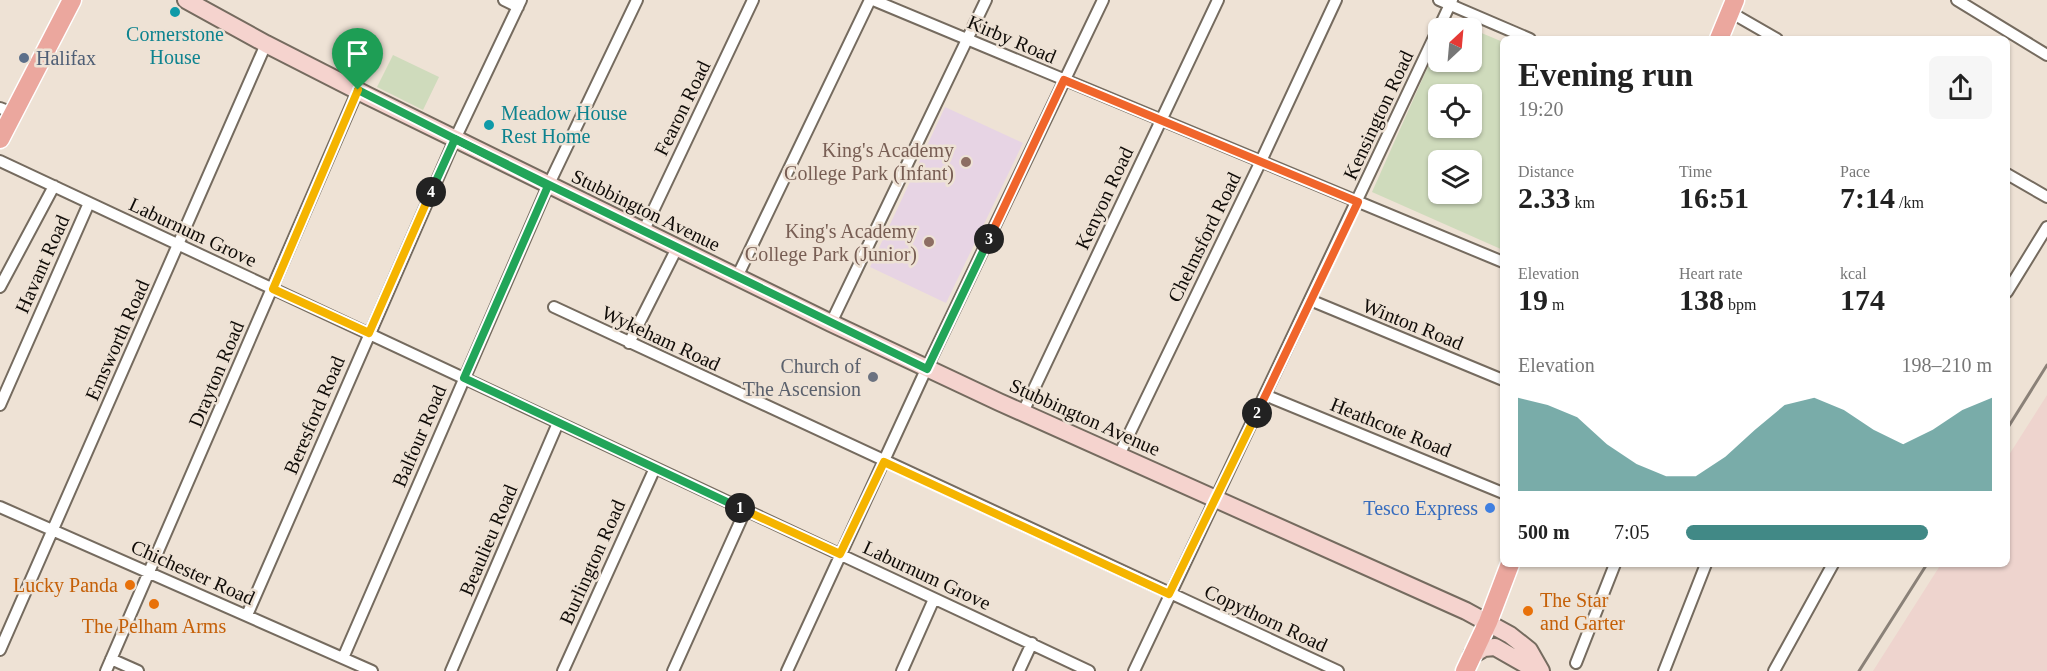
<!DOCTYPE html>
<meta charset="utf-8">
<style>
:root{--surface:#fff;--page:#f6f6f6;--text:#222;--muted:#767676;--accent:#418986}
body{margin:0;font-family:"Times New Roman",serif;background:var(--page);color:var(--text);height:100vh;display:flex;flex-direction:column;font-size:22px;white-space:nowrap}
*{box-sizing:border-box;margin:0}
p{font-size:20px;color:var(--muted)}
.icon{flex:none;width:33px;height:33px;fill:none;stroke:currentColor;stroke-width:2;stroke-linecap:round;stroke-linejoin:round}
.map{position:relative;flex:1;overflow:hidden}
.panel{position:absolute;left:1500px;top:36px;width:510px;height:531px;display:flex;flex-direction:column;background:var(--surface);border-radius:9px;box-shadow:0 2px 4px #0004}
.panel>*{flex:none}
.needle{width:39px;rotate:26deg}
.controls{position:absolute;left:1428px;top:18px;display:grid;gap:12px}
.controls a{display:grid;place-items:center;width:54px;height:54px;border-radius:9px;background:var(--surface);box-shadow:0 2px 4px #0004;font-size:30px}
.pin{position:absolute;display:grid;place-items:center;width:51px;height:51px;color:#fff;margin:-62px -26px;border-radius:50% 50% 50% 0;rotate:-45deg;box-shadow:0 0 6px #0007}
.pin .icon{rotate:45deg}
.km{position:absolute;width:30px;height:30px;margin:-15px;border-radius:50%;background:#222;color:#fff;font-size:16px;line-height:30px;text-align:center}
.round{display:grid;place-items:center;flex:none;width:63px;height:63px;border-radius:9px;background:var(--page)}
.headline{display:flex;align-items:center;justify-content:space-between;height:102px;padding:0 18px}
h1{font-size:33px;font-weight:800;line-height:45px}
.figures{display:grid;grid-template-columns:repeat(3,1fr);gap:9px;height:102px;padding:6px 18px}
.figures div{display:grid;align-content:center}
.figures b{font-size:30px;font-weight:800}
.figures small{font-size:16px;font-weight:400}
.figures p{font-size:16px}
.chart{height:168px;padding:12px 18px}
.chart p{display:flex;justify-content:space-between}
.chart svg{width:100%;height:108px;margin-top:6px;fill:var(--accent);opacity:.7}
ul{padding:0 18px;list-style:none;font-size:20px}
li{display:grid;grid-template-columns:96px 72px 1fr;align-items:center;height:45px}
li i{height:15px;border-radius:8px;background:var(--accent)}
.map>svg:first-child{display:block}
.industrial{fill:#eed4ce}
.education{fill:#e7d4e4}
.green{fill:#cfdbbc;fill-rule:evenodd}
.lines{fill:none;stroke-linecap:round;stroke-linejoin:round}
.street-casing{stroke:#756b5f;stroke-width:14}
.secondary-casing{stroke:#756b5f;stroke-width:20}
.primary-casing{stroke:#fff;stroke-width:21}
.street{stroke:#fff;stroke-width:10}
.secondary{stroke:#f5d3ce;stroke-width:16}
.primary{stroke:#eba79e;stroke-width:18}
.rail{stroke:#8a8178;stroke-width:3}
.split-1-casing{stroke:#fff;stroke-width:12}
.split-2-casing{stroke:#fff;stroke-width:12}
.split-3-casing{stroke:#fff;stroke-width:12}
.split-4-casing{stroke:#fff;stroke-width:12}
.split-5-casing{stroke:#fff;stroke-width:12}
.split-1{stroke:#22a559;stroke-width:8}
.split-2{stroke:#f5b400;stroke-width:8}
.split-3{stroke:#f0652b;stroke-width:8}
.split-4{stroke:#22a559;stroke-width:8}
.split-5{stroke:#f5b400;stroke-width:8}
.culture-dot{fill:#0f9aa8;stroke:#eee2d5;stroke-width:2}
.service-dot{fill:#5c6f8a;stroke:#eee2d5;stroke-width:2}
.education-dot{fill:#8d6e63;stroke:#eee2d5;stroke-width:2}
.worship-dot{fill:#6b7280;stroke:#eee2d5;stroke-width:2}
.shop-dot{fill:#3f7fe0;stroke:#eee2d5;stroke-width:2}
.food-dot{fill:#e8710a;stroke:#eee2d5;stroke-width:2}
.labels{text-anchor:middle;stroke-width:5;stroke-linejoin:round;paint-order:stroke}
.culture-label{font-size:20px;fill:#0d838f;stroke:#eee2d5}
.street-label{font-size:20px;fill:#100c08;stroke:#eee2d5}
.service-label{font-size:20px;fill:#4e5e75;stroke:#eee2d5;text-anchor:start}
.education-label{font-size:20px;fill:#785e54;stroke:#eee2d5;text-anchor:end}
.worship-label{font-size:20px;fill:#5b616d;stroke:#eee2d5;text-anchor:end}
.shop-label{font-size:20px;fill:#366cbe;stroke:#eee2d5;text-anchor:end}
.food-label{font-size:20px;fill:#c56008;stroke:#eee2d5;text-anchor:end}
</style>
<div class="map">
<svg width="2047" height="671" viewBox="0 0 2047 671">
<rect width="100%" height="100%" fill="#eee2d5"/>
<path class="industrial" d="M2047,395V671H1873L1941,564H2007V458Z"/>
<path class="education" d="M945,107L1023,143L946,303L870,267Z"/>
<path class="green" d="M1472,29L1503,42V250L1372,192L1438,44V62H1472ZM1472,94V128H1438V94ZM1438,160H1472V194H1438Z
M393,55L439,77L423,110L377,87Z"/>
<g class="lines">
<g class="street-casing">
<path id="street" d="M504,0L518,7
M873,0L1503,262
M1439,0L1530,39
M1957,0L2047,55
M1730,12L1777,39
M1439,28L1452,0
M0,108L13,113
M0,161L1089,671
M2007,174L2047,197
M643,232L753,0
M737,277L870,0
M0,287L54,186
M2007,292L2047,227
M1310,300L1503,380
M554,307L1338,671
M831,323L986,0
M629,343L677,248
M1265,395L1503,493
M0,405L89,203
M1023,412L1218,0
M1119,455L1261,161L1336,0
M0,507L372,671
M247,615L455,139L521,0
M0,650L266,44
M343,658L548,186L637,0
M111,659L138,671
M1576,663L1615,564
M106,671L358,90
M451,671L558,423
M563,671L655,468
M673,671L745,511
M787,671L929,363L1103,0
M902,671L934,599
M1019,671L1032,643
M1134,671L1438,29
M1664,671L1706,564
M1774,671L1833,564"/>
</g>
<g class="secondary-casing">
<path id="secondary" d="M186,0L266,44L368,96L831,323L999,402L1466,611L1510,635L1529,650L1541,671
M1472,655L1484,648L1495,647L1537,671"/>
</g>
<g class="primary-casing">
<path id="primary" d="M1719,39L1735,0
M0,139L72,0
M1465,671L1488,622L1510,564"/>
</g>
<use href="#street" class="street"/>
<use href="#secondary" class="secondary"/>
<use href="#primary" class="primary"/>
<path class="rail" d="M2007,429L2047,365
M1859,671L1927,564"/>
</g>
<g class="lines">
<g class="split-1-casing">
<path id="split-1" d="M358,90L548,186L464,378L740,508"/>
</g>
<g class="split-2-casing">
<path id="split-2" d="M740,508L840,554L884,462L1169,594L1257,413"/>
</g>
<g class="split-3-casing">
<path id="split-3" d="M989,239L1064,80L1358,202L1257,413"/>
</g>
<g class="split-4-casing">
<path id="split-4" d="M431,192L455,139L927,369L989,239"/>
</g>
<g class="split-5-casing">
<path id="split-5" d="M358,90L273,289L369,333L431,192"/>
</g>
<use href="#split-1" class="split-1"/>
<use href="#split-2" class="split-2"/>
<use href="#split-3" class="split-3"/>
<use href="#split-4" class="split-4"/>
<use href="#split-5" class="split-5"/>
</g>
<g class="culture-dot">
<circle cx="175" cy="12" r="6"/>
<circle cx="489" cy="125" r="6"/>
</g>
<circle class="service-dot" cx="24" cy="58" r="6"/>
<g class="education-dot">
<circle cx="966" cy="162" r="6"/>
<circle cx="929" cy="242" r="6"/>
</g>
<circle class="worship-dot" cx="873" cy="377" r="6"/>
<circle class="shop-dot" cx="1490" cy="508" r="6"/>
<g class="food-dot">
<circle cx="130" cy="585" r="6"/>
<circle cx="154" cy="604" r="6"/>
<circle cx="1528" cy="611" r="6"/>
</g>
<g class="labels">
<g class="culture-label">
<text x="175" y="41">Cornerstone<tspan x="175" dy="23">House</tspan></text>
<text x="501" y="120" text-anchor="start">Meadow House<tspan x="501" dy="23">Rest Home</tspan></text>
</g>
<g class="street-label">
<text transform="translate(1012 39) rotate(23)" y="7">Kirby Road</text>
<text transform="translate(682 108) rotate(-64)" y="7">Fearon Road</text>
<text transform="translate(1378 115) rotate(-65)" y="7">Kensington Road</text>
<text transform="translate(1104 198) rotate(-65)" y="7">Kenyon Road</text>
<text transform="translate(646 210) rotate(26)" y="7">Stubbington Avenue</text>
<text transform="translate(193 232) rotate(25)" y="7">Laburnum Grove</text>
<text transform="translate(1204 237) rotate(-64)" y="7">Chelmsford Road</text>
<text transform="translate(42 264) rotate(-66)" y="7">Havant Road</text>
<text transform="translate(1413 324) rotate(22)" y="7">Winton Road</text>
<text transform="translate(661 338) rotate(25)" y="7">Wykeham Road</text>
<text transform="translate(117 340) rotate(-66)" y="7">Emsworth Road</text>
<text transform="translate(216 374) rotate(-67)" y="7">Drayton Road</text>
<text transform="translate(314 415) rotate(-67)" y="7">Beresford Road</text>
<text transform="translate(1085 417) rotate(24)" y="7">Stubbington Avenue</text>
<text transform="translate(1391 427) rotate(22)" y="7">Heathcote Road</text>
<text transform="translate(419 436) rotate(-67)" y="7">Balfour Road</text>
<text transform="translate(488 540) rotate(-67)" y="7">Beaulieu Road</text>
<text transform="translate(592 562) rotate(-66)" y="7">Burlington Road</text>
<text transform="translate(193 572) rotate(24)" y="7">Chichester Road</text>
<text transform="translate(927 575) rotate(25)" y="7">Laburnum Grove</text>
<text transform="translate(1266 618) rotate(25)" y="7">Copythorn Road</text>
</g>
<g class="service-label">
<text x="36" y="65">Halifax</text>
</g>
<g class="education-label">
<text x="954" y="157">King's Academy<tspan x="954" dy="23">College Park (Infant)</tspan></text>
<text x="917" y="238">King's Academy<tspan x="917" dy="23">College Park (Junior)</tspan></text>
</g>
<g class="worship-label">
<text x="861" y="373">Church of<tspan x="861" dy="23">The Ascension</tspan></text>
</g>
<g class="shop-label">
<text x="1478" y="515">Tesco Express</text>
</g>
<g class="food-label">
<text x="118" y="592">Lucky Panda</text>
<text x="1540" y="607" text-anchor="start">The Star<tspan x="1540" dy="23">and Garter</tspan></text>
<text x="154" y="633" text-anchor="middle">The Pelham Arms</text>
</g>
</g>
</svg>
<div class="controls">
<a><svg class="needle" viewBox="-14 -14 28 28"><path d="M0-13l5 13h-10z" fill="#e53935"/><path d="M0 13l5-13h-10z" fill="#767676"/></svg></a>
<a><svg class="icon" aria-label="locate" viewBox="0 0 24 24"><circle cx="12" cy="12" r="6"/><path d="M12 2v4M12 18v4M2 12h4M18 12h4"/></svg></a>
<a><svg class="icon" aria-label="layers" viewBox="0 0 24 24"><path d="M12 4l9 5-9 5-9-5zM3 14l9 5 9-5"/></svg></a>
</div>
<div class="pin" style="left:358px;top:90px;background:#1e9e55"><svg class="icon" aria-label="arrive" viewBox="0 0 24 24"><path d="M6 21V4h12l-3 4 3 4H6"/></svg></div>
<b class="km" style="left:740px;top:508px">1</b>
<b class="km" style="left:1257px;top:413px">2</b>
<b class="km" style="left:989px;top:239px">3</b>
<b class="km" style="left:431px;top:192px">4</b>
<section class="panel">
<div class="headline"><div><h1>Evening run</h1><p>19:20</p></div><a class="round"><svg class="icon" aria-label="share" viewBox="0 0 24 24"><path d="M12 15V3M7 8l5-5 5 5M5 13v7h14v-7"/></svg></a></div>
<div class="figures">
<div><p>Distance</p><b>2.33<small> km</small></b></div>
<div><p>Time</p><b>16:51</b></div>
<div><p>Pace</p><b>7:14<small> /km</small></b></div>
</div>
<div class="figures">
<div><p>Elevation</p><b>19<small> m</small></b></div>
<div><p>Heart rate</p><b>138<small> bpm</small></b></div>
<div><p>kcal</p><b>174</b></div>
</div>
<div class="chart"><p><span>Elevation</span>198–210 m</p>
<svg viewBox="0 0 160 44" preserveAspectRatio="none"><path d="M0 44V6L10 9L20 14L30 25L40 33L50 38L60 38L70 30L80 19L90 9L100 6L110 11L120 19L130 25L140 19L150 11L160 6V44z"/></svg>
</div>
<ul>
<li><b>500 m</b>7:05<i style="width:79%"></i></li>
</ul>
</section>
</div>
